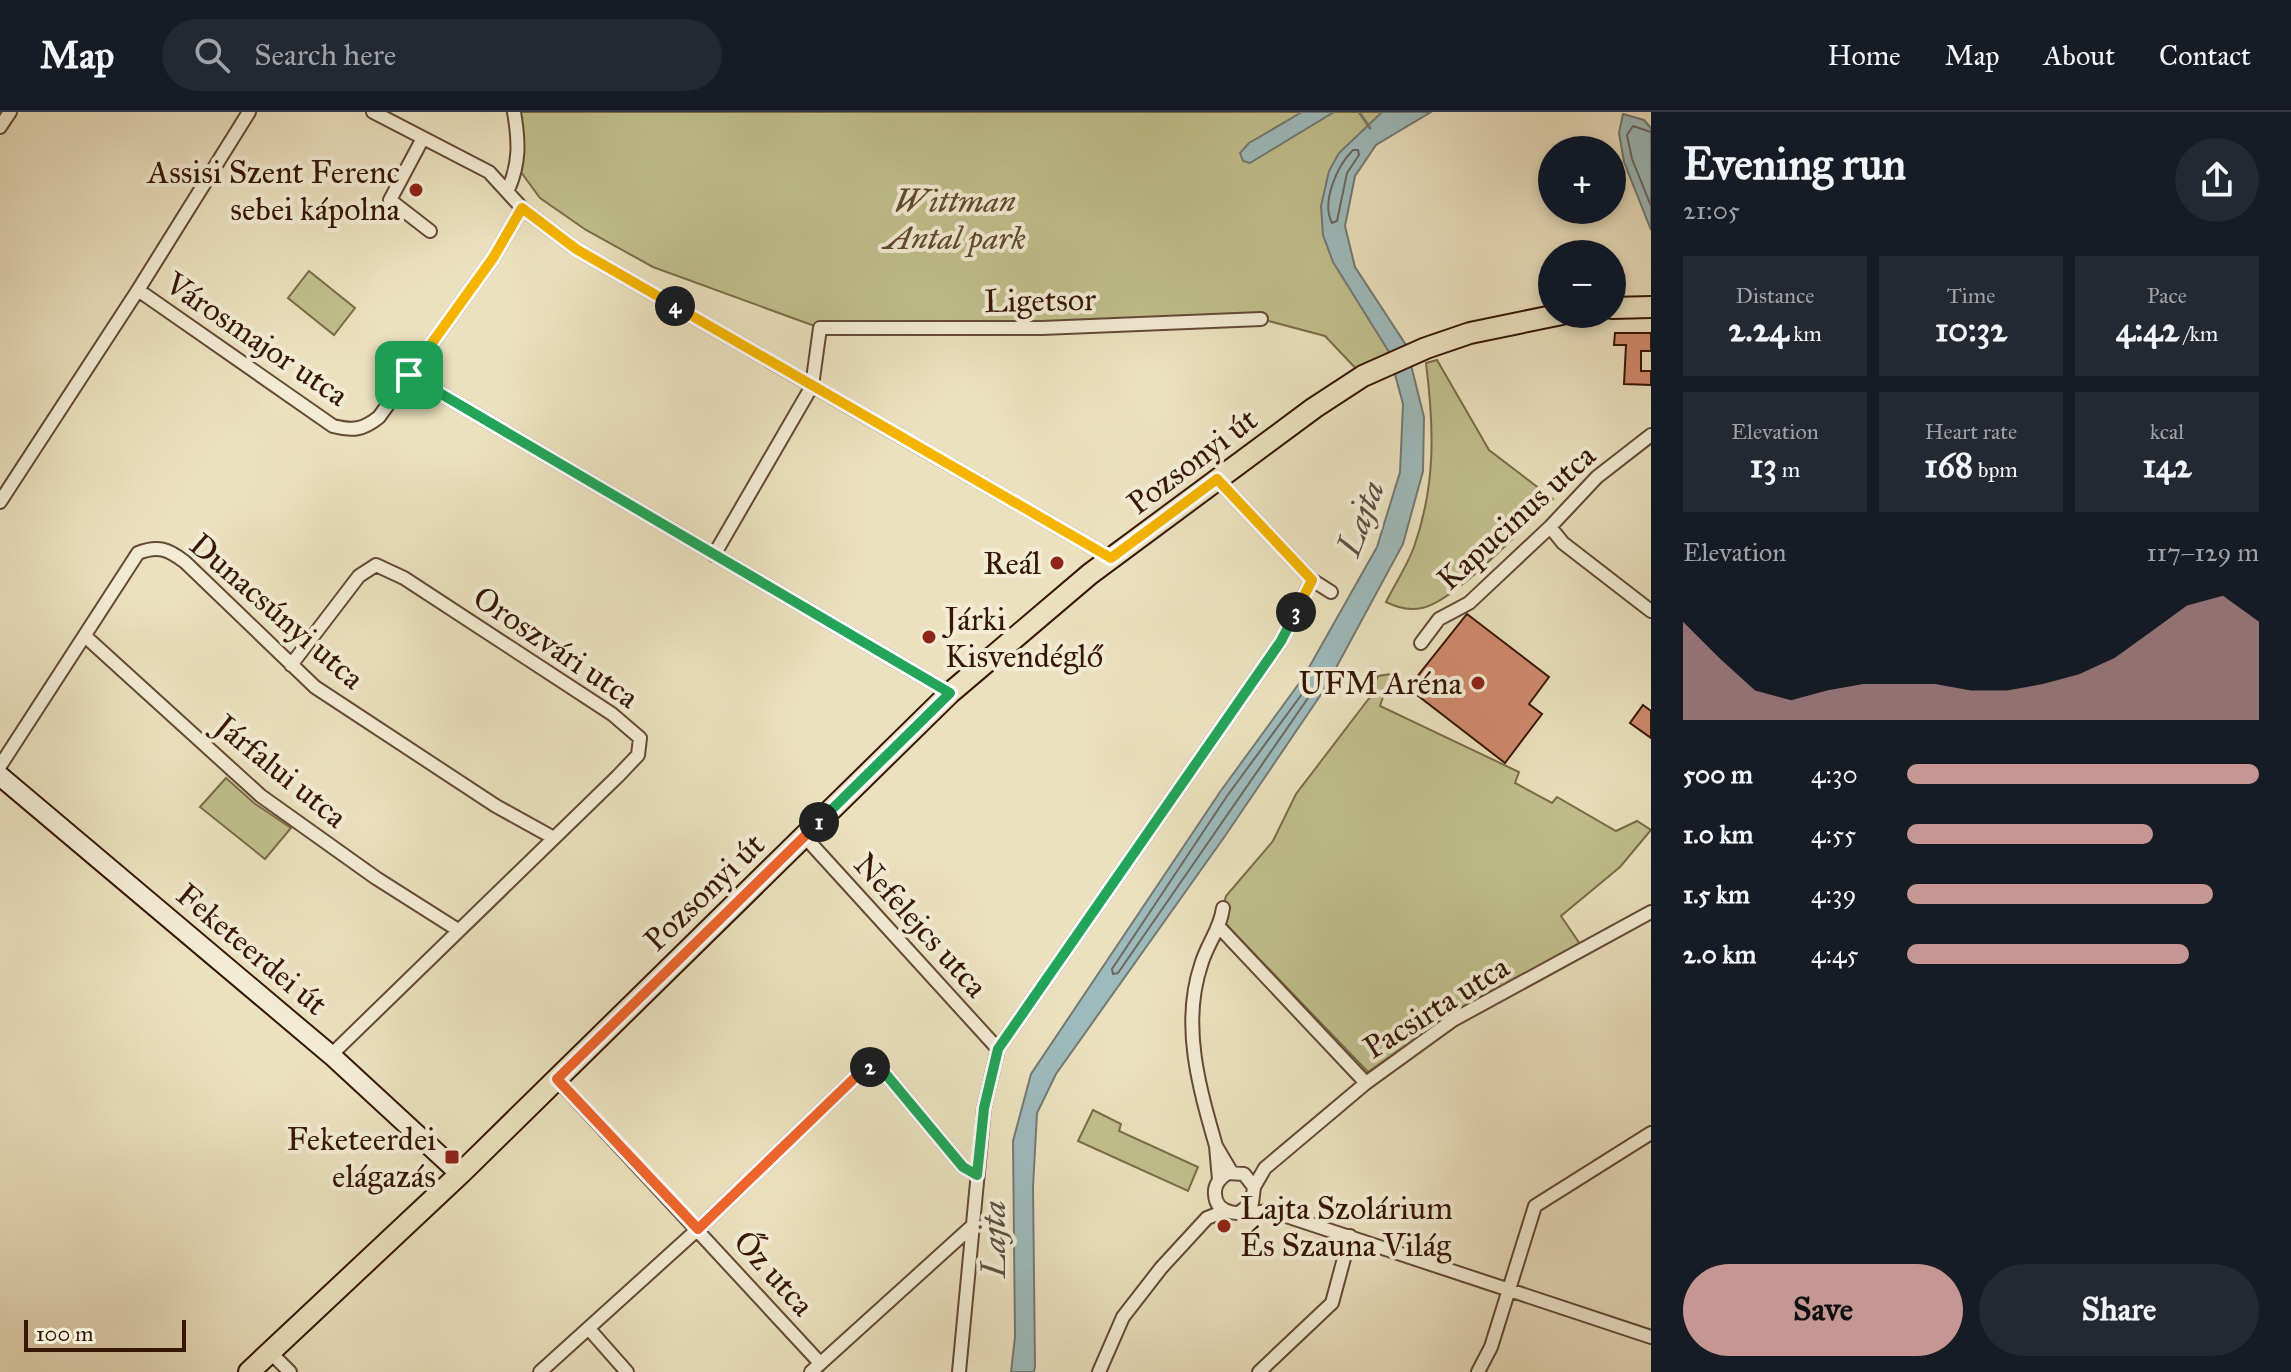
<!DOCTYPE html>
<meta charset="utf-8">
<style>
:root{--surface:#171b24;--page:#242831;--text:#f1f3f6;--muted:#9ea1a6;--line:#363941;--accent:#c59692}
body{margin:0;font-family:"IM FELL Great Primer",serif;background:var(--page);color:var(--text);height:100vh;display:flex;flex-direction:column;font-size:30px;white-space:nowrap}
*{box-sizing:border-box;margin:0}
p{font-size:26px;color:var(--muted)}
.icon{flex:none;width:44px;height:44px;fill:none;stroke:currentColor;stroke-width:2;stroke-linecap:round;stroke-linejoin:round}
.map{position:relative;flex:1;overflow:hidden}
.panel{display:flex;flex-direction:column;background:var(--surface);width:640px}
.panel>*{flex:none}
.fabs{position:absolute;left:1538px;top:24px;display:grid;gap:16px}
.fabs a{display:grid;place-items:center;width:88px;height:88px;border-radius:50%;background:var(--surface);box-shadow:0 4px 12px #0003;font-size:40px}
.scale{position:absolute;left:24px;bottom:20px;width:162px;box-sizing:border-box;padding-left:8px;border:4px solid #361605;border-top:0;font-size:22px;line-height:28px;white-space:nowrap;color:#361605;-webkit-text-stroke:6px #f3ecd5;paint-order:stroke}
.pin{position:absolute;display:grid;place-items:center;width:68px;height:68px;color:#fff;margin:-34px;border-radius:16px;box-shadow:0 4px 12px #0006}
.km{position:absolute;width:40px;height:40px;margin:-20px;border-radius:50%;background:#222;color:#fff;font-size:22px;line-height:40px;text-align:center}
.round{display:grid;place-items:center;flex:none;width:84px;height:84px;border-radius:42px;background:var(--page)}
.headline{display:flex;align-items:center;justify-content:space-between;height:136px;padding:0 32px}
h1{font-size:44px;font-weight:800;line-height:60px}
.figures{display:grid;grid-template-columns:repeat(3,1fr);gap:12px;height:136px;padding:8px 32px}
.figures div{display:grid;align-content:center;border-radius:0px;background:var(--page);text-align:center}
.figures b{font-size:34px;font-weight:800}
.figures small{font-size:22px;font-weight:400}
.figures p{font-size:22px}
.chart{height:224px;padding:16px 32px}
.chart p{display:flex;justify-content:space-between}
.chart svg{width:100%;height:144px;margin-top:8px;fill:var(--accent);opacity:.7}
.cta{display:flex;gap:16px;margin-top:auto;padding:16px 32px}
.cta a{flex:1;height:92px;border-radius:48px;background:var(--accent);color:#111;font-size:32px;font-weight:800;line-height:92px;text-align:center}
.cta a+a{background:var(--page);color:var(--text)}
ul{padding:0 32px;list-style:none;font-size:26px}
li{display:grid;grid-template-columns:128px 96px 1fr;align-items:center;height:60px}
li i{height:20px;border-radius:10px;background:var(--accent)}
header{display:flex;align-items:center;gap:48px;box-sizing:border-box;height:112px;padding:0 40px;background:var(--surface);border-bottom:2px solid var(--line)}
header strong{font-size:38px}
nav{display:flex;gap:44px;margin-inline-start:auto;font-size:28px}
.search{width:560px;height:72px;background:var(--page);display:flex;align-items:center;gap:20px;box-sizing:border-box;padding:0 28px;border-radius:44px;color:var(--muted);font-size:30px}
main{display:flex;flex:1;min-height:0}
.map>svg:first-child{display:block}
.green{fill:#c0c08c;stroke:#7b6b48;stroke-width:2}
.water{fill:#9dbbbc;stroke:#747973;stroke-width:2}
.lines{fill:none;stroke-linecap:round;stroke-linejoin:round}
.shore{stroke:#6a6860;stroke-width:2}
.stream{stroke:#747973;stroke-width:3}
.building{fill:#d08a6d;stroke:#361605;stroke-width:2}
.minor-casing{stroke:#644934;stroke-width:16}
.secondary-casing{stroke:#361605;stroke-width:22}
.primary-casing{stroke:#361605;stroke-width:24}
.minor{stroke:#f3ecd5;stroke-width:12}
.secondary{stroke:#f3ecd5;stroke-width:18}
.primary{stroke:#ece1bf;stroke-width:20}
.split-1-casing{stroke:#fff;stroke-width:16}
.split-2-casing{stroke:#fff;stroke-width:16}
.split-3-casing{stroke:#fff;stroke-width:16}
.split-4-casing{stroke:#fff;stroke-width:16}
.split-5-casing{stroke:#fff;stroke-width:16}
.split-1{stroke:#22a559;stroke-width:10}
.split-2{stroke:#f0652b;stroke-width:10}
.split-3{stroke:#22a559;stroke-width:10}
.split-4{stroke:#f5b400;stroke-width:10}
.split-5{stroke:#f5b400;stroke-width:10}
.poi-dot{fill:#8f2418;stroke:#f3ecd5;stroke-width:3}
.labels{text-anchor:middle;stroke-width:8;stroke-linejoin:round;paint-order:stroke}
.poi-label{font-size:32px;fill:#361605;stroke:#f3ecd5;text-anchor:end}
.park-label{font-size:32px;font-style:italic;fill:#5f492e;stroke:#f3ecd5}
.street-label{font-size:32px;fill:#361605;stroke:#f3ecd5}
.water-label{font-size:34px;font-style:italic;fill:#5a5045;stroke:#f3ecd5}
</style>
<header>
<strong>Map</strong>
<div class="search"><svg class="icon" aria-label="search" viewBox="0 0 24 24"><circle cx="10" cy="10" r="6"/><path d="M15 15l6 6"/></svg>Search here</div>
<nav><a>Home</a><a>Map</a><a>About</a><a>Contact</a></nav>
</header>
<main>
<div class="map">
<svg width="1651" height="1260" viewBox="0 0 1651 1260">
<rect width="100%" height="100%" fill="#ece1bf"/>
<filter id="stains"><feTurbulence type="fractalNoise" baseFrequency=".0025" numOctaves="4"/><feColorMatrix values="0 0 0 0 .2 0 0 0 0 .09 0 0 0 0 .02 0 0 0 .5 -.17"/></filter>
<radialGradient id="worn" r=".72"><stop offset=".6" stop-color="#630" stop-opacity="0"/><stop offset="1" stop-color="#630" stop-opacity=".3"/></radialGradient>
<path class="green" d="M514,0H1417L1356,49L1334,97L1345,146L1399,249L1363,264L1325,224L1261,207L820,216L653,155L586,118L540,86L518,56Z
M309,159L355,196L334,223L288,186Z
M1437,248L1489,338L1553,387C1524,414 1457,488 1422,496C1409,499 1398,496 1386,490C1395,472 1407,454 1414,435C1436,373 1434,315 1426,251Z
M1391,562L1380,594L1519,660L1515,671L1552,691L1557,685L1616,719L1637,709L1651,718L1620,755L1561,804L1582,835L1437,912L1368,960L1220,806L1226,784L1273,729L1296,682L1370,585L1378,564Z
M226,666L254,691L291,716L265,747L200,695Z
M1093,998L1121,1012L1119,1019L1198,1055L1188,1079L1078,1029Z"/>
<path class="water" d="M1302,0H1334L1250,51L1243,49L1240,41L1249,31Z
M1382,0H1431L1376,33L1355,64L1345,114L1355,155L1406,233L1424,305L1423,359L1403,432L1324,578L1225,724L1056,962L1037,1001L1033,1075L1035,1254L1034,1260H1011L1015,1225L1013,1029L1031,962L1220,680L1303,566L1377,435L1400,360L1403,292L1389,240L1333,150L1323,123L1321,94L1329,59L1339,41Z
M1623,2L1644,8L1651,16V118L1624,50L1619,21Z"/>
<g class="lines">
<path class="shore" d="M1651,20L1633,14L1627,23L1632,47L1651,94
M1353,38H1358L1359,43L1347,61L1337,109L1332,111C1321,90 1337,54 1353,38Z
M1307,581L1308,586L1118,861L1113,862L1112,857L1227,684L1302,582Z"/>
<path class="stream" d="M1359,0L1370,16"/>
</g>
<path class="building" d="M1615,221H1651V239H1641V259H1651V273L1624,272L1626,233H1614Z
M1467,502L1549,565L1529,592L1542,602L1505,651L1408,576Z
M1643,593L1651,599V626L1630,611Z"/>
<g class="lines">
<g class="minor-casing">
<path id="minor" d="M373,0L489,60L522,96L576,137L1111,446
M0,15L10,0
M423,26L390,88L430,119
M508,78C520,51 519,29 514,0
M138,178L333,314C353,319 363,318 379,305L493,146L522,96
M409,263L950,581
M1217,367L1312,468L1331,480
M0,390L138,178L249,0
M1550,415L1563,431L1651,499
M714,443L812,274L820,216H1042L1261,207
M86,525L261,684L376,766L458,818
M1421,531L1439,507L1469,491L1550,415L1597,365L1651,323
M291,553L359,464L376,453L404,466L612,602L640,626L638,643L618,664L331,943
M0,654L138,441C158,433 168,437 185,450L315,575L496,694L552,725
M804,724L998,937
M1220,816L1366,971
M557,967L820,1251
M1216,1034C1199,975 1181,913 1201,853C1207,832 1220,818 1223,796
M1219,1068L1216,1034L1232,1061
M1254,1075L1265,1056L1366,971L1453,908L1651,800
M1240,1100L1252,1091L1254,1075L1244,1062L1228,1061C1220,1066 1214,1072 1215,1082C1216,1109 1253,1100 1271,1099L1651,1225
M589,1217L627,1260
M270,1240L290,1260
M540,1260L698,1117L867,954L884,960L963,1055L977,1063
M811,1260L970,1116
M959,1260L984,996L998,937L1281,529L1312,468
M1099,1260L1123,1205L1161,1156L1207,1106L1225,1099
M1259,1260L1332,1191L1350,1124
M1478,1260L1491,1235L1535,1094L1651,1021"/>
</g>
<g class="secondary-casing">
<path id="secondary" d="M0,664L331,943L460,1062"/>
</g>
<g class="primary-casing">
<path id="primary" d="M1612,196L1651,195
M249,1260L460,1062L950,581L1090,462L1314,296L1363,264L1426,236L1470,221L1562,202"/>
</g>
<use href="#minor" class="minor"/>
<use href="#secondary" class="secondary"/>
<use href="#primary" class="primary"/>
</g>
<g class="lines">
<g class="split-1-casing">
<path id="split-1" d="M409,263L950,581L819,710"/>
</g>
<g class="split-2-casing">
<path id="split-2" d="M819,710L557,967L698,1117L867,954L870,955"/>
</g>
<g class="split-3-casing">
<path id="split-3" d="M870,955L884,960L963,1055L977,1063L984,996L998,937L1281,529L1296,500"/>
</g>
<g class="split-4-casing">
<path id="split-4" d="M675,194L1111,446L1217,367L1312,468L1296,500"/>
</g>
<g class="split-5-casing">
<path id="split-5" d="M409,263L493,146L522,96L576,137L675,194"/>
</g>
<use href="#split-1" class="split-1"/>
<use href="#split-2" class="split-2"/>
<use href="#split-3" class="split-3"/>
<use href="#split-4" class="split-4"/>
<use href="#split-5" class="split-5"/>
</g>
<g class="poi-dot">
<circle cx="416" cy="78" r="8"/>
<circle cx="1057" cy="451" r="8"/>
<circle cx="929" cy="525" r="8"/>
<circle cx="1478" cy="571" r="8"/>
<rect x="444" y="1037" width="16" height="16" rx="4"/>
<circle cx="1224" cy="1114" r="8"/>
</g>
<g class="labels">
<g class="poi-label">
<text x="400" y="71">Assisi Szent Ferenc<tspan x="400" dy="37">sebei kápolna</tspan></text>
<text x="1041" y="462">Reál</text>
<text x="945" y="518" text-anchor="start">Járki<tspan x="945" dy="37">Kisvendéglő</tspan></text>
<text x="1462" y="582">UFM Aréna</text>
<text x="436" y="1038">Feketeerdei<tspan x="436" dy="37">elágazás</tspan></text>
<text x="1240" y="1107" text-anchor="start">Lajta Szolárium<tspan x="1240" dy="37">És Szauna Világ</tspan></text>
</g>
<g class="park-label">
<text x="955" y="100">Wittman<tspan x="955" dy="37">Antal park</tspan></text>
</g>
<g class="street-label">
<text transform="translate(1040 188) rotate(-1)" y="11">Ligetsor</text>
<text transform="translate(257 227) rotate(34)" y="11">Városmajor utca</text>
<text transform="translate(1192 349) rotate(-37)" y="11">Pozsonyi út</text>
<text transform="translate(1516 405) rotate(-42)" y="11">Kapucinus utca</text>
<text transform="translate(277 499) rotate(41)" y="11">Dunacsúnyi utca</text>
<text transform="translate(556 535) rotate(34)" y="11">Oroszvári utca</text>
<text transform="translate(281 659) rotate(39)" y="11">Járfalui utca</text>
<text transform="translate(704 780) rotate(-44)" y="11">Pozsonyi út</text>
<text transform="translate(921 813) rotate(48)" y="11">Nefelejcs utca</text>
<text transform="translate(252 837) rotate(40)" y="11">Feketeerdei út</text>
<text transform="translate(1436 895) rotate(-32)" y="11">Pacsirta utca</text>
<text transform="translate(774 1161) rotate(48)" y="11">Őz utca</text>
</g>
<g class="water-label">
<text transform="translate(1360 406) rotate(-70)" y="12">Lajta</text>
<text transform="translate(993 1127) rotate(-90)" y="12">Lajta</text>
</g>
</g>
<rect width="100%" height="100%" filter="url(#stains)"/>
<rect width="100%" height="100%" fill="url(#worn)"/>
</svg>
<div class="fabs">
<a>+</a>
<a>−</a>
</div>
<div class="scale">100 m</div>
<div class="pin" style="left:409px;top:263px;background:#1e9e55"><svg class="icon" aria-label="arrive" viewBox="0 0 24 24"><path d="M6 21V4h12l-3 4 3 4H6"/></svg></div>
<b class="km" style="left:819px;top:710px">1</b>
<b class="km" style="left:870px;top:955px">2</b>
<b class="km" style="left:1296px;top:500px">3</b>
<b class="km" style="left:675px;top:194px">4</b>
</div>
<section class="panel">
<div class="headline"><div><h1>Evening run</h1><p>21:05</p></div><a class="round"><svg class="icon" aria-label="share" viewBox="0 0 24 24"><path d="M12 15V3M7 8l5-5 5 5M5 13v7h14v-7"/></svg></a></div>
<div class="figures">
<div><p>Distance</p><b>2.24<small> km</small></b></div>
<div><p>Time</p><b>10:32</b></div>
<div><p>Pace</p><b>4:42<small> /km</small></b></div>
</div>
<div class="figures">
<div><p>Elevation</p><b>13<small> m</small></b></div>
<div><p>Heart rate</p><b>168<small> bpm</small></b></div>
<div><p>kcal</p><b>142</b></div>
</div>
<div class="chart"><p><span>Elevation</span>117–129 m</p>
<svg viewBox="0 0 160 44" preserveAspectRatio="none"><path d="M0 44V14L10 25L20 35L30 38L40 35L50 33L60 33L70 33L80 35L90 35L100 33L110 30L120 25L130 17L140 9L150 6L160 14V44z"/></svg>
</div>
<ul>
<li><b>500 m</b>4:30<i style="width:100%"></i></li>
<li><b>1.0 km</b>4:55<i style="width:70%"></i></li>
<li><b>1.5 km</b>4:39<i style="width:87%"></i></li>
<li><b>2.0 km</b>4:45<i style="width:80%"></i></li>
</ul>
<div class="cta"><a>Save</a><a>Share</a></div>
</section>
</main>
